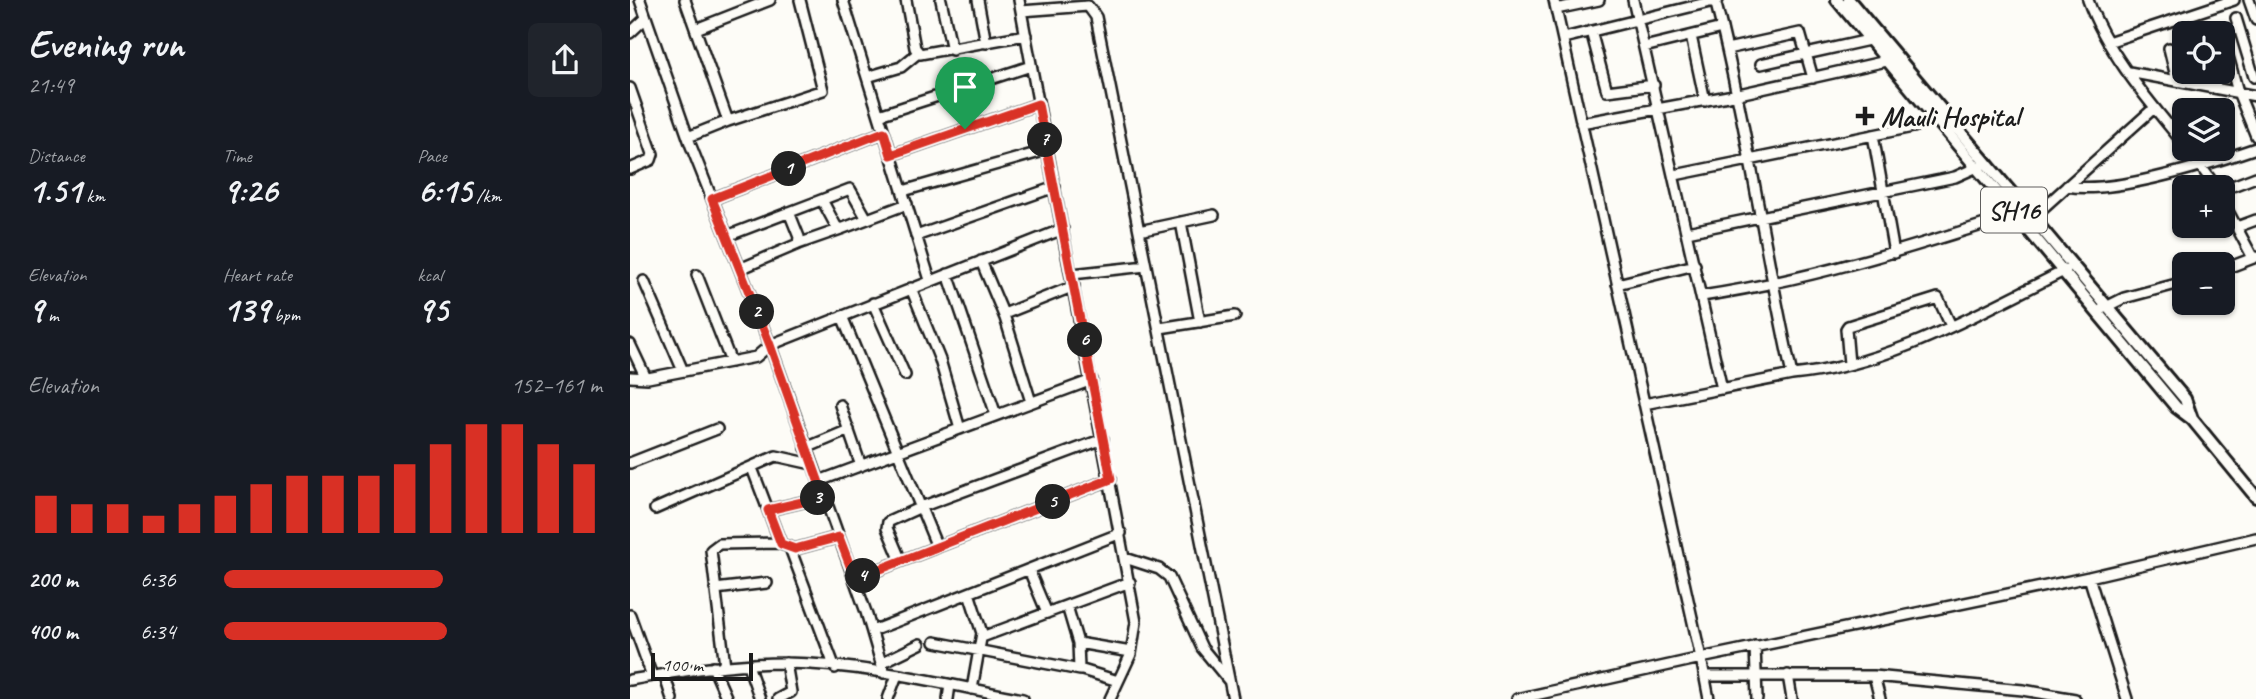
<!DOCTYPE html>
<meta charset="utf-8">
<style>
:root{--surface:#171b24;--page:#20242c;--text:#f1f3f6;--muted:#9ea1a6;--accent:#d93025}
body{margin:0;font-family:Caveat,sans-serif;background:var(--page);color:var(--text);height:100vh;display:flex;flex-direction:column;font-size:26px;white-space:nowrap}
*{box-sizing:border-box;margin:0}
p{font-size:23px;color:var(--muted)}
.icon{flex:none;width:38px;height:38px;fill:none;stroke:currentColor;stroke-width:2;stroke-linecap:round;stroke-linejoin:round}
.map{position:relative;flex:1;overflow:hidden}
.drawer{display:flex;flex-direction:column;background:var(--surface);width:630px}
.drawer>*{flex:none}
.tools{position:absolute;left:1542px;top:21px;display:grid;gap:14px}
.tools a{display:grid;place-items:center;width:63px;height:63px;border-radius:10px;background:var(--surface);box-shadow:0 2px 5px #0004;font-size:35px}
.scale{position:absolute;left:21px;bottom:18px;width:102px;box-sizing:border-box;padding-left:7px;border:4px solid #1c1c1c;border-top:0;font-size:19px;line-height:24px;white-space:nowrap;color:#1c1c1c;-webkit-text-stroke:5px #fdfcf7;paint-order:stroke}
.pin{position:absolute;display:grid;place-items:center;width:60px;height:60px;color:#fff;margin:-72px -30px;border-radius:50% 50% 50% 0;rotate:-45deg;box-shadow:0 0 7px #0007}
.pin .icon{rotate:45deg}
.km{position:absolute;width:35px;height:35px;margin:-18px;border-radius:50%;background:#222;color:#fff;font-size:19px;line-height:35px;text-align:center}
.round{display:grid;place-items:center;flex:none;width:74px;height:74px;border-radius:10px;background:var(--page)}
.head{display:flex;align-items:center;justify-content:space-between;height:119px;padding:0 28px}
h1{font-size:38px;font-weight:700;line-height:52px}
.stats{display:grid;grid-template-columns:repeat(3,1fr);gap:10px;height:119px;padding:7px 28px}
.stats div{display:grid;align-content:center}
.stats b{font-size:35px;font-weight:700}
.stats small{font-size:19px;font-weight:400}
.stats p{font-size:19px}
.chart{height:196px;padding:14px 28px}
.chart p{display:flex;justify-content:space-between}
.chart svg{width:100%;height:126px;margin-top:7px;stroke:var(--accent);stroke-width:6}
ul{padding:0 28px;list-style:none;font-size:23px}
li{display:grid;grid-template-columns:112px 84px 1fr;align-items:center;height:52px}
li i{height:18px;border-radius:9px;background:var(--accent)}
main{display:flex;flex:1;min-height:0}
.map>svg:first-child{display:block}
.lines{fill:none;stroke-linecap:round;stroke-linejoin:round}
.minor-casing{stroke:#1c1c1c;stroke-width:14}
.major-casing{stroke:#1c1c1c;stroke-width:16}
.minor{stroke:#fdfcf7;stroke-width:9}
.major{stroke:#fdfcf7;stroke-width:10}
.route-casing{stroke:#fff;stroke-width:14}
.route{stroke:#d93025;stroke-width:9}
.poi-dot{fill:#1c1c1c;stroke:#fdfcf7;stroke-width:2.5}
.labels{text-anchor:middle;stroke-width:7;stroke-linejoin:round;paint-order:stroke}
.shield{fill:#fdfcf7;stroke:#605f5e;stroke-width:2}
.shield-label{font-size:26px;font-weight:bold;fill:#1c1c1c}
.poi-label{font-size:28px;font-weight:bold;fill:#1c1c1c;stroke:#fdfcf7;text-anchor:start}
</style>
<main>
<section class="drawer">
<div class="head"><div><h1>Evening run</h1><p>21:49</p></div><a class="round"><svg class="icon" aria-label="share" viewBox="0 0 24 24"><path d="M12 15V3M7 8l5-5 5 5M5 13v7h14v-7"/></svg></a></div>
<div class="stats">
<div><p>Distance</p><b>1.51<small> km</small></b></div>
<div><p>Time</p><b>9:26</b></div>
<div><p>Pace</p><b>6:15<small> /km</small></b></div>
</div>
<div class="stats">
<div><p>Elevation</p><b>9<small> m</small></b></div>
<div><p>Heart rate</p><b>139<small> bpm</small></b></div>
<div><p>kcal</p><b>95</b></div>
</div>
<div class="chart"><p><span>Elevation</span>152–161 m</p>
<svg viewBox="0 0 160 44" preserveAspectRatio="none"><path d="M5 44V31M15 44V34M25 44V34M35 44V38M45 44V34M55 44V31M65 44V27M75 44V24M85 44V24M95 44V24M105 44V20M115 44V13M125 44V6M135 44V6M145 44V13M155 44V20"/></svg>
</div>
<ul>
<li><b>200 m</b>6:36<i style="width:58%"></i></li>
<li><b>400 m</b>6:34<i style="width:59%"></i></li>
</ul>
</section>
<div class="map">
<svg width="1626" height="699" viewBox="0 0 1626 699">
<rect width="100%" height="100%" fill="#fdfcf7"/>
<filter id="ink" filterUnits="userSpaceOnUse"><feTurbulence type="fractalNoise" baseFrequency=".0143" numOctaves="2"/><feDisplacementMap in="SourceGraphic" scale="14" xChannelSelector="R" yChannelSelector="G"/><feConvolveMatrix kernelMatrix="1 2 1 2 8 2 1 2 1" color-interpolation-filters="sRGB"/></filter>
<g filter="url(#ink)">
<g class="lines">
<g class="minor-casing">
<path id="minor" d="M10,0L61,146L140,345L433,229
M55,0L98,121L58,137
M213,0L300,280
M276,0L285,48L290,54L396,35
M311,0L322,50
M348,0L356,43
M389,0L506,622L501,654L480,699
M924,0L1071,658L1459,577L1626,538
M1003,0L1092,389
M1458,0C1477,53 1518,100 1554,144
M1619,0L1626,20
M926,9L969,0
M391,11L458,6L466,17L603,699
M1606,18L1624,77
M66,29L140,0
M961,31L977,91L1024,85
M0,33L16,18
M1592,35L1608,92L1626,136
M1061,36L1075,101
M934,38L1088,0
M1478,42L1604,0
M1014,47L1092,28
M1539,48L1547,81
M1097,49L1170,33L1183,78
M1131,64L1239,40
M1499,72L1626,96
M1582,72L1586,88
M237,77L271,67L288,53
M0,88L23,154L21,160L0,169
M249,115L401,66
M98,121L193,90L170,0
M951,123L1109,94L1261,60
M1243,135L1264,253
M1558,149L1586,187
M261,155L408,104
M1045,175L1283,127L1310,118
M1437,186C1484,195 1579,164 1626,148
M1592,190L1626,177
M273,191L417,150
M82,199L254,132
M192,200L206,226L211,229L277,204
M1592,200L1623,258
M1403,217L1524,108
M551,222L570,322
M1607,227L1626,220
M509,231L584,215
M1057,232L1325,177L1352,165
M97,236L220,189L237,219
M286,236L425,187
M168,244L211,229
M351,261L375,318L401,402
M110,269L168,244L169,237L159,212
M1592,270L1626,257
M318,274L366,415
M442,274L516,266
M67,275L101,362
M14,281L53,371
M987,284L1065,265
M281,288L310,360L330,429
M1072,296C1180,280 1283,247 1387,214
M243,303L275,375
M1472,309L1494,298L1554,282
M374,314L444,286
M212,316L307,547
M530,328L605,316
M0,344L16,378
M1219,364L1216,329L1218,326L1308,298L1321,326
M1162,375C1260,366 1350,312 1436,270
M0,377L18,378L126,357L140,345L236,612L254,673
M1014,404L1162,375C1134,250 1117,124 1085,0
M210,405L231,466
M176,448L219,430
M0,463L87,429
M122,468L151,544
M189,481L462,380
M25,509L146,456L182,464
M138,510L194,497
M160,548L205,668
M495,558L529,569L539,577L572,648L599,681
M271,561L257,528L258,522L291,507L473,439
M399,570L417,613
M1459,577L1497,699
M225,579L481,479
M85,589L137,583
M339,593L352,633L342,689
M437,606L448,643L449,669L488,681
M0,615L22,676
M242,631L491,533
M352,637L500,582
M305,642L450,670
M448,643L501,652
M1125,646L1127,699
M251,663L290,644
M118,665L130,699
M95,666L81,550L89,544L148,543L165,549L209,537
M83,667L97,699
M34,674L42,699
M1158,675L1162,699
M1075,676H1244L1393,690L1445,699
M1244,676L1250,699
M0,680C51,671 103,663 155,663C235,664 315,684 393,699
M148,699L161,692L156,663
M258,699L267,675
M318,699L320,685
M887,699L1071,658L1079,699"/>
</g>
<g class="major-casing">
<path id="major" d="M1207,0L1546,407L1562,419L1626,497
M1219,0L1555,399L1562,419"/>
</g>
<use href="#minor" class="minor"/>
<use href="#major" class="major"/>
</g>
</g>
<g class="lines" filter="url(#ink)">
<g class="route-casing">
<path id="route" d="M408,104L481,479L225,579L209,537L165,549L151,544L138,510L194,497L140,345L82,199L254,132L261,155Z"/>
</g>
<use href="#route" class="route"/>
</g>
<path class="poi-dot" d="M1231.5 105.5h7v7h7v7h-7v7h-7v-7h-7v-7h7z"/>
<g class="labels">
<rect class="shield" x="1351" y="187.5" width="66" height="45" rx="5"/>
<g class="shield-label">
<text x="1384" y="219">SH16</text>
</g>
<g class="poi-label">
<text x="1251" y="126">Mauli Hospital</text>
</g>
</g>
</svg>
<div class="tools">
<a><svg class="icon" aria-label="locate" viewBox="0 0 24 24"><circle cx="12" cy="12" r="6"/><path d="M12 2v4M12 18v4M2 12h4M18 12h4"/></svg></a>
<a><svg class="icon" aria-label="layers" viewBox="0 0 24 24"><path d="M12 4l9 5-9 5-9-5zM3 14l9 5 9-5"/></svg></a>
<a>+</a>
<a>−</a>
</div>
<div class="scale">100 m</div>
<div class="pin" style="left:335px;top:129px;background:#1e9e55"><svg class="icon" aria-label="arrive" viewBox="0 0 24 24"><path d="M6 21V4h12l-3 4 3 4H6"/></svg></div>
<b class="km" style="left:159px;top:169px">1</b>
<b class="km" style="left:127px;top:312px">2</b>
<b class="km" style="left:188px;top:498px">3</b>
<b class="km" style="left:233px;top:576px">4</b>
<b class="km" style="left:423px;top:502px">5</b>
<b class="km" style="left:455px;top:340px">6</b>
<b class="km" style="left:415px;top:140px">7</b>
</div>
</main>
